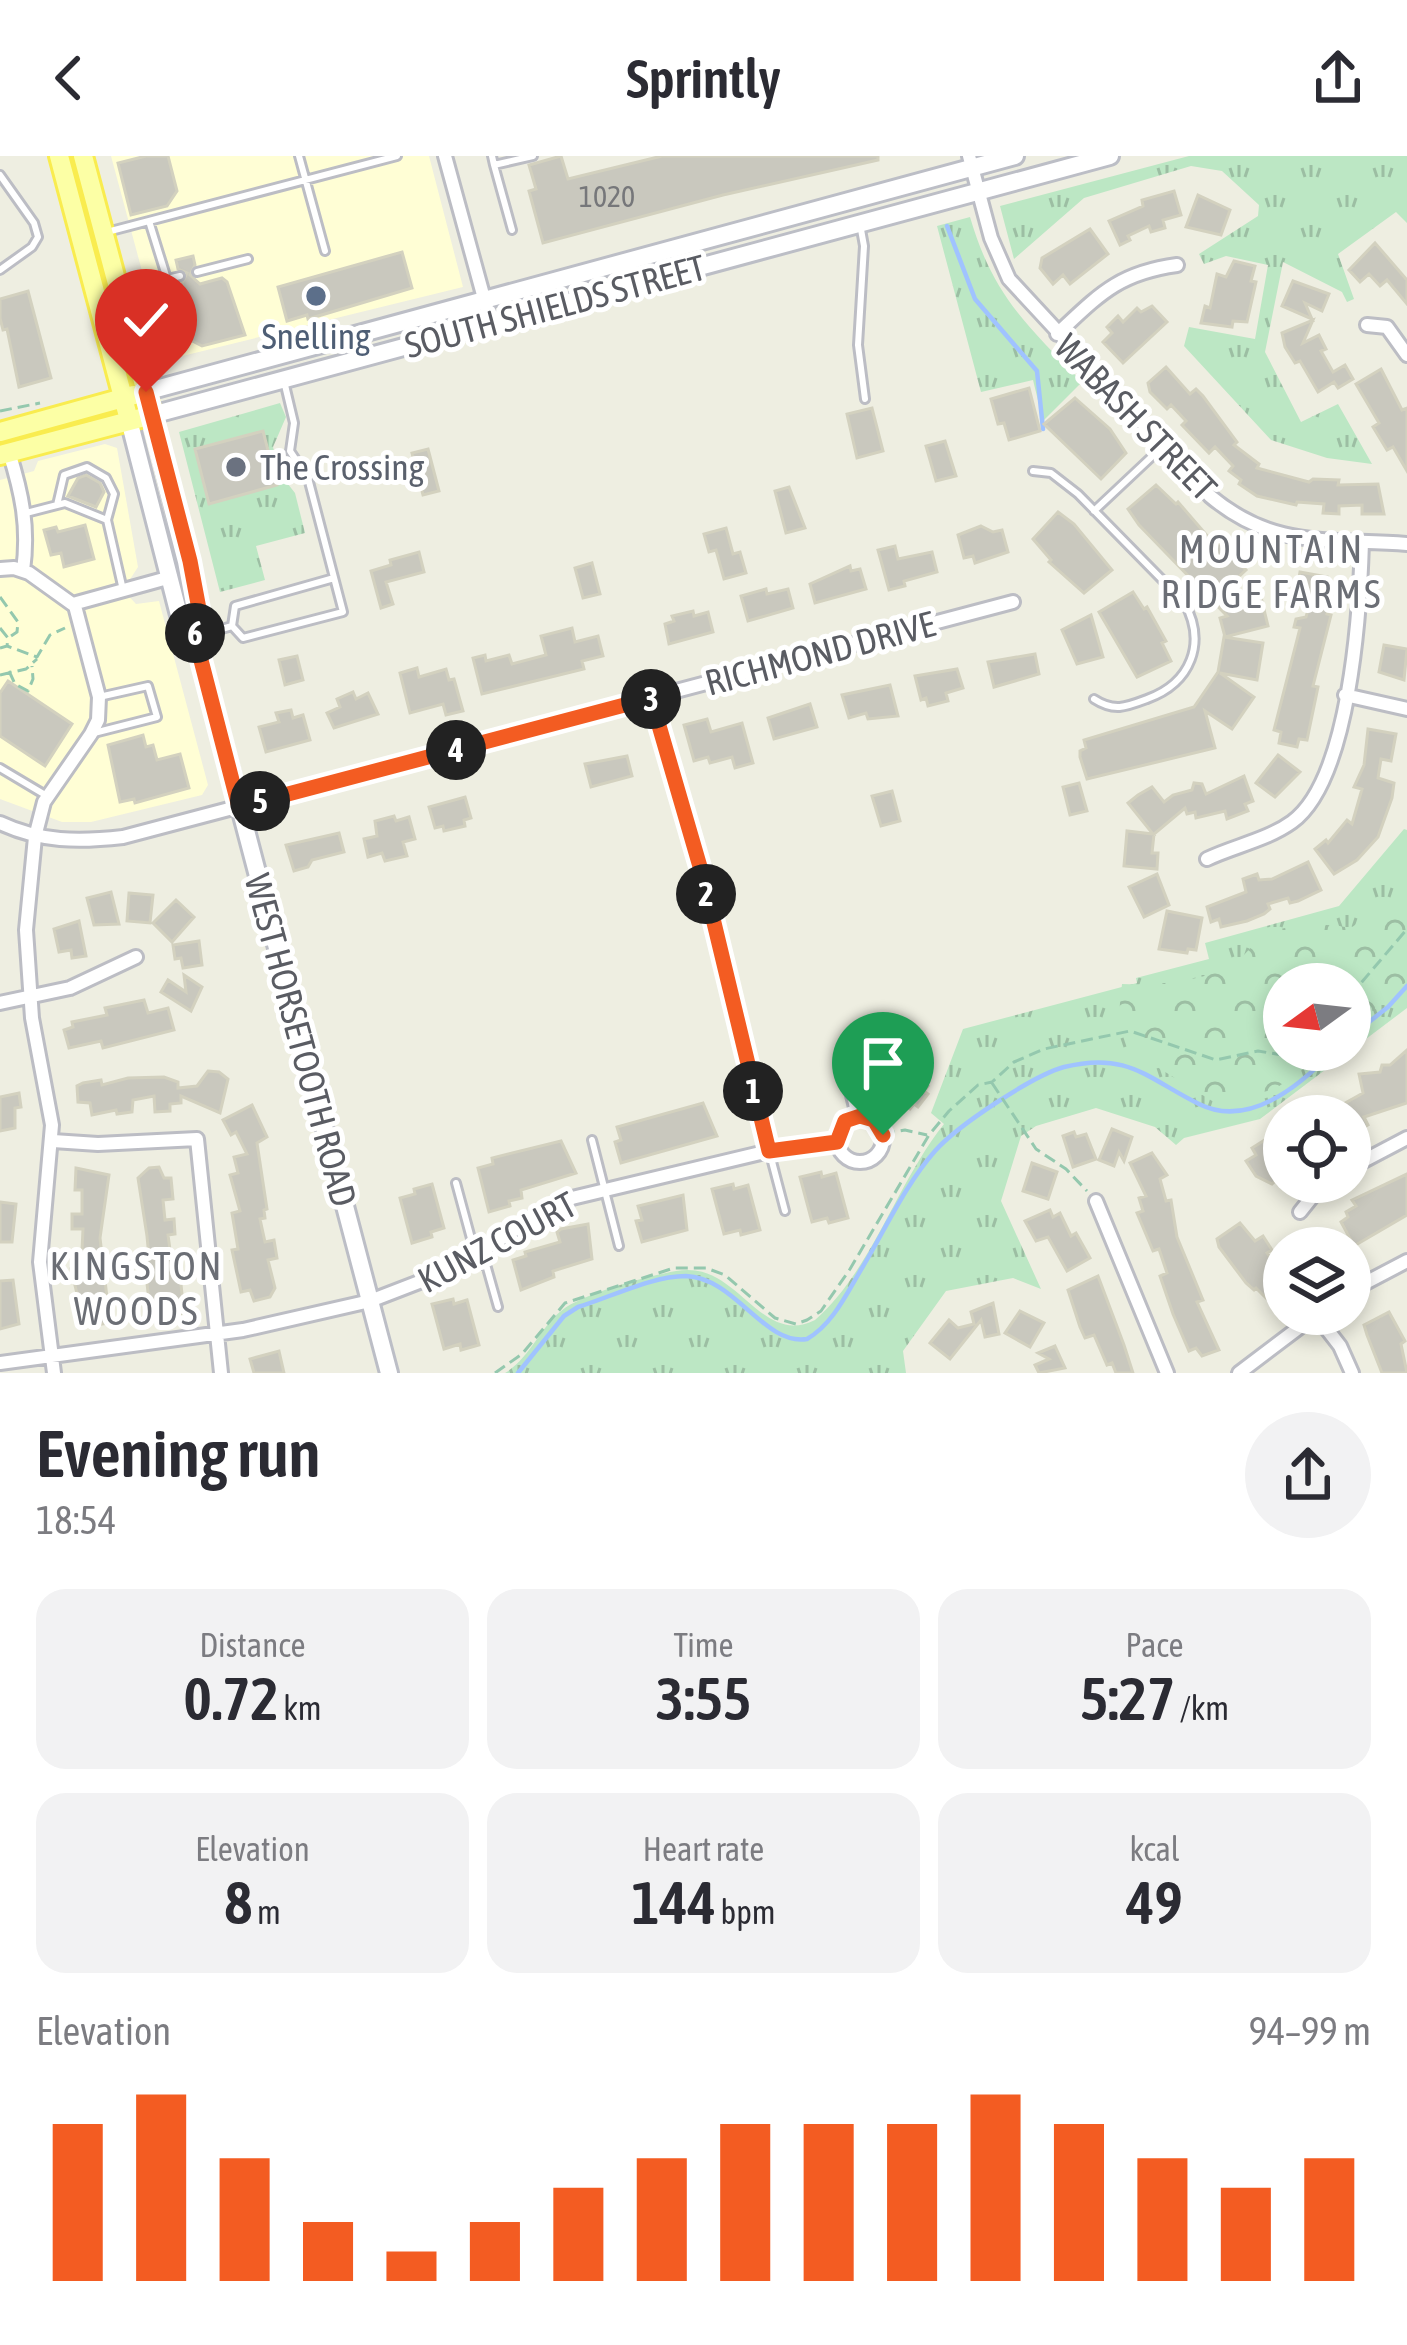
<!DOCTYPE html>
<meta charset="utf-8">
<style>
:root{--surface:#fff;--page:#f2f2f3;--text:#2b2b33;--muted:#7c7c81;--accent:#f35c22}
body{margin:0;font-family:"Asap Condensed",sans-serif;background:var(--page);color:var(--text);height:100vh;display:flex;flex-direction:column;font-size:45px;white-space:nowrap}
*{box-sizing:border-box;margin:0}
p{font-size:39px;color:var(--muted)}
.icon{flex:none;width:66px;height:66px;fill:none;stroke:currentColor;stroke-width:2;stroke-linecap:round;stroke-linejoin:round}
.map{position:relative;height:1217px;overflow:hidden}
.sheet{display:flex;flex-direction:column;background:var(--surface);flex:1}
.sheet>*{flex:none}
.needle{width:78px;rotate:255deg}
.controls{position:absolute;left:1263px;top:807px;display:grid;gap:24px}
.controls a{display:grid;place-items:center;width:108px;height:108px;border-radius:50%;background:var(--surface);box-shadow:0 6px 18px #0003;font-size:60px}
.pin{position:absolute;display:grid;place-items:center;width:102px;height:102px;color:#fff;margin:-123px -51px;border-radius:50% 50% 50% 0;rotate:-45deg;box-shadow:0 0 12px #0007}
.pin .icon{rotate:45deg}
.km{position:absolute;width:60px;height:60px;margin:-30px;border-radius:50%;background:#222;color:#fff;font-size:33px;line-height:60px;text-align:center}
.round{display:grid;place-items:center;flex:none;width:126px;height:126px;border-radius:63px;background:var(--page)}
.head{display:flex;align-items:center;justify-content:space-between;height:204px;padding:0 36px}
h1{font-size:66px;font-weight:600;line-height:90px}
.figures{display:grid;grid-template-columns:repeat(3,1fr);gap:18px;height:204px;padding:12px 36px}
.figures div{display:grid;align-content:center;border-radius:30px;background:var(--page);text-align:center}
.figures b{font-size:60px;font-weight:600}
.figures small{font-size:33px;font-weight:400}
.figures p{font-size:33px}
.chart{height:336px;padding:24px 36px}
.chart p{display:flex;justify-content:space-between}
.chart svg{width:100%;height:216px;margin-top:12px;stroke:var(--accent);stroke-width:6}
header{display:flex;justify-content:space-between;align-items:center;height:156px;padding:0 36px;background:var(--surface);font-size:54px;font-weight:600}
.map>svg:first-child{display:block}
.commercial{fill:#fffed5}
.grass{fill:url(#grass-tufts);fill-rule:evenodd}
.forest{fill:url(#forest-crowns)}
.lines{fill:none;stroke-linecap:round;stroke-linejoin:round}
.stream{stroke:#a0c3ff;stroke-width:4.5}
.building{fill:#c9c8be;stroke:#d3d1bf;stroke-width:3}
.lane-casing{stroke:#bcbdc4;stroke-width:12}
.street-casing{stroke:#bcbdc4;stroke-width:18}
.secondary-casing{stroke:#bcbec6;stroke-width:22}
.primary-casing{stroke:#f9ec4f;stroke-width:24}
.path{stroke:#94c8ae;stroke-width:3;stroke-dasharray:12 6;stroke-linecap:butt}
.lane{stroke:#fff;stroke-width:6}
.street{stroke:#fff;stroke-width:12}
.secondary{stroke:#fff;stroke-width:16}
.primary{stroke:#fcffa5;stroke-width:18}
.route-casing{stroke:#fff;stroke-width:24}
.route{stroke:#f35c22;stroke-width:15}
.service-dot{fill:#5c6f8a;stroke:#fff;stroke-width:4.5}
.worship-dot{fill:#6b7280;stroke:#fff;stroke-width:4.5}
.labels{text-anchor:middle;stroke-width:10;stroke-linejoin:round;paint-order:stroke}
.number-label{font-size:30px;fill:#76777a}
.street-label{font-size:36px;fill:#5a5c63;stroke:#fff}
.service-label{font-size:36px;fill:#4e5e75;stroke:#fff}
.worship-label{font-size:36px;fill:#5b616d;stroke:#fff;text-anchor:start}
.neighbourhood-label{font-size:39px;letter-spacing:3px;fill:#6b6e75;stroke:#fff}
</style>
<header><svg class="icon" aria-label="back" viewBox="0 0 24 24"><path d="M15 5l-7 7 7 7"/></svg>Sprintly<svg class="icon" aria-label="share" viewBox="0 0 24 24"><path d="M12 15V3M7 8l5-5 5 5M5 13v7h14v-7"/></svg></header>
<div class="map">
<svg width="1407" height="1217" viewBox="0 0 1407 1217">
<defs>
<pattern id="grass-tufts" width="24" height="20" patternUnits="userSpaceOnUse" patternTransform="scale(3)"><rect width="24" height="20" fill="#bce7c4"/><path d="M3 7l-1-3M5 7V3M7 7l1-3M15 17l-1-3M17 17v-4M19 17l1-3" fill="none" stroke="#9cbea3"/></pattern>
<pattern id="forest-crowns" width="20" height="18" patternUnits="userSpaceOnUse" patternTransform="scale(3)"><rect width="20" height="18" fill="#bce7c4"/><path d="M2 6a3 3 0 1 1 6 0M12 15a3 3 0 1 1 6 0" fill="none" stroke="#9cbea3"/></pattern>
</defs>
<rect width="100%" height="100%" fill="#eeeee1"/>
<path class="commercial" d="M111,0H429L463,131L166,204Z
M105,288L117,292L138,411L123,434L136,448L159,445L208,629L202,639L91,666H62L0,643V324L34,315L38,305Z"/>
<path class="grass" d="M1189,0H1407V67L1396,56L1338,98L1354,143L1347,146L1342,136L1283,106L1265,196L1301,266L1338,248L1372,308L1327,302L1271,284L1184,190L1189,171L1255,183L1268,109L1226,100L1204,108L1199,98L1258,60L1259,49L1222,15L1191,10L1084,42L1014,103L1000,50Z
M970,61C993,140 1027,169 1082,226L1043,265L1033,224L981,236L937,70Z
M280,247L286,261L273,291L280,318L295,337L305,377L256,390L265,424L220,436L179,276ZM263,275L277,329L210,347Z
M1404,673L1407,674V852L1260,963L1184,982L1176,989L1155,971L1096,952L1036,970L1021,980L1001,1045L1041,1133L1013,1122L946,1135L903,1195L906,1217H505C530,1202 539,1173 561,1155C581,1138 648,1120 676,1115C738,1103 759,1192 815,1164C873,1113 896,1028 944,968L931,957L963,873L1137,827L1136,822L1209,803L1205,787L1339,750ZM1284,828H1350V894H1284Z"/>
<path class="forest" d="M1403,740L1407,743V825L1350,876V828H1284V894H1330L1275,933L1217,948L1128,893L1119,857L1122,828C1158,829 1191,827 1224,813C1242,806 1246,794 1260,783C1281,766 1326,767 1351,772L1386,745Z"/>
<g class="lines">
<path class="stream" d="M947,70L975,143L1037,215L1043,273
M1350,881L1388,851L1407,830
M518,1217L564,1160L578,1151C611,1141 652,1120 686,1120C736,1122 764,1190 807,1183C833,1168 847,1137 862,1112C885,1074 905,1029 935,995C957,970 1032,920 1064,911C1128,895 1148,923 1199,948C1249,973 1302,928 1334,894"/>
</g>
<path class="building" d="M146,0H168L177,35L167,50L131,59L118,7Z
M561,0L568,23L662,0H878V4L723,39L543,87L529,35L536,33L529,9Z
M1174,35L1181,59L1163,64L1165,72L1151,76L1149,70L1128,80L1130,84L1120,89L1109,65L1143,50L1142,44Z
M1198,39L1230,54L1221,79L1186,71Z
M1090,73L1108,98L1070,128L1063,119L1053,128L1040,112L1042,102Z
M1375,87L1407,124V148L1387,124L1380,130L1369,118L1360,126L1349,114Z
M402,96L412,132L308,163L307,159L287,165L278,131Z
M193,100L195,109L190,119L200,128L222,122L227,126L245,179L202,190L171,174L162,141L184,136L182,127L187,117L178,113L176,104Z
M1234,105L1255,110L1251,125L1256,126L1247,166L1233,165L1232,171L1201,167L1205,150L1210,152L1217,118L1226,121Z
M1293,125L1329,138L1322,155L1305,147L1312,163L1282,150Z
M28,135L51,222L19,231L7,173L3,174L0,162V143Z
M1152,150L1167,166L1123,207L1103,186L1112,177L1107,171L1118,160L1123,166L1137,152L1141,156Z
M1313,164L1303,187L1319,179L1326,193L1321,195L1333,216L1345,209L1353,223L1338,232L1334,226L1318,236L1300,205L1295,207L1285,191L1282,177Z
M1166,211L1190,238L1196,233L1203,240L1237,286L1234,289L1259,308L1257,312L1309,326L1313,323L1339,324L1338,329L1378,328L1384,358H1362V349L1339,350V358L1323,357L1324,348L1297,346L1296,349L1257,340L1239,328L1241,324L1229,315L1233,310L1215,291L1209,297L1182,269L1186,265L1171,249L1167,253L1150,236L1148,227Z
M1381,213L1402,254L1407,252V315L1393,291L1387,294L1373,271L1379,267L1356,228Z
M1029,232L1040,275L1009,284L1004,267L998,268L991,243Z
M1075,242L1110,273L1126,297L1101,323L1044,268Z
M872,252L883,295L857,302L847,258Z
M263,275L277,329L209,348L195,293Z
M945,285L956,320L936,325L926,290Z
M428,293L439,335L423,339L412,297Z
M86,319L100,327L104,336L96,351L68,340L78,322Z
M1156,329L1176,348L1178,346L1216,390L1220,386L1246,414L1214,444L1259,433L1268,470L1225,481L1220,462L1227,460L1139,369L1128,353Z
M789,331L805,372L786,377L775,335Z
M1058,356L1074,368L1112,414L1084,437L1049,406L1051,404L1033,383Z
M85,369L94,403L64,411L61,397L51,399L44,374L56,371L58,376Z
M981,370L993,376L1002,374L1008,396L975,407L973,400L964,402L958,379Z
M726,372L733,398L740,396L746,417L724,423L716,394L709,396L704,378Z
M895,390L898,403L932,396L937,416L904,425L905,430L889,434L878,394Z
M419,396L424,416L386,426L393,448L381,452L371,415L391,409L390,404Z
M592,407L600,438L583,442L575,412Z
M850,410L851,415L860,413L866,433L815,447L810,428Z
M1300,416L1327,421L1325,429L1333,431L1327,458L1331,459L1313,530L1318,531L1307,584L1299,583L1297,591L1279,587L1281,576L1274,574L1300,472L1294,471L1296,463L1306,461L1312,441L1296,438Z
M766,433L767,438L788,433L793,452L748,465L741,440Z
M1133,436L1144,453L1147,451L1166,485L1162,487L1171,505L1137,521L1099,456Z
M693,455L694,460L708,456L713,476L669,488L665,468L674,465L672,460Z
M1091,459L1103,501L1077,508L1062,474Z
M572,472L575,486L598,480L603,500L582,505L584,513L482,538L473,502L485,499L486,505L509,499L512,508L546,499L541,480Z
M1224,481L1263,487L1257,524L1220,517L1254,541L1232,573L1205,555L1215,592L1087,623L1080,601V595L1086,592L1084,584L1194,551L1218,516Z
M1384,489L1407,493L1404,524L1379,516Z
M1035,498L1039,518L994,531L988,506Z
M297,500L303,524L285,529L279,504Z
M417,512L419,521L446,513L449,524L454,523L463,555L446,559L443,548L410,557L400,517Z
M957,513L963,532L946,537L948,545L928,550L926,542L921,544L915,520Z
M8,525L72,568L45,610L0,580V537Z
M890,529L898,560L868,563L866,557L849,562L842,539Z
M353,536L356,543L368,537L378,558L334,572L327,557L340,551L337,543Z
M810,548L817,571L774,583L768,562Z
M291,554L293,562L303,559L310,584L266,596L259,571L279,566L276,557Z
M707,563L711,576L742,567L753,607L735,612L732,601L710,607L708,601L694,605L684,569Z
M1368,573L1396,578L1391,605L1381,603L1378,622L1394,627L1392,642L1378,681L1357,704L1334,718L1315,693L1326,684L1328,687L1347,664L1352,668L1362,633L1354,631L1364,609Z
M143,579L146,591L153,589L157,604L180,598L189,632L135,647L134,643L120,646L108,589Z
M1278,599L1300,616L1275,641L1256,627Z
M627,600L632,620L591,631L585,608Z
M1244,620L1253,645L1245,648L1248,655L1227,663L1225,655L1196,662L1195,656L1187,658L1185,652L1154,678L1152,697H1158L1157,713L1124,710L1127,675L1153,678L1128,647L1138,639L1152,631L1164,646L1173,639L1192,634L1194,627L1202,628L1206,638Z
M1079,627L1087,655L1070,659L1063,631Z
M892,635L900,665L881,670L872,640Z
M465,641L471,662L464,664L465,670L444,675L443,670L435,672L429,651Z
M394,660L396,665L409,661L415,683L403,686L407,700L385,705L382,697L368,701L364,683L377,680L375,665Z
M339,677L344,696L312,704L308,711L294,715L286,689Z
M1308,706L1321,734L1298,745L1290,747L1288,742L1268,748L1270,753L1264,758L1247,765L1221,771L1219,763L1211,766L1207,751L1246,736L1243,723L1257,718L1259,724L1272,723Z
M1157,718L1169,749L1144,761L1129,731Z
M111,736L119,768L94,769L87,742Z
M129,737L153,739L150,767L127,765Z
M176,744L194,761L172,786L153,767Z
M1167,755L1202,762L1196,794L1188,793L1187,797L1159,793Z
M79,765L86,800L72,802L71,794L59,796L54,773Z
M199,785L202,809L183,812L181,802L175,803L173,789Z
M184,819L202,831L191,855L161,836L168,824L186,836Z
M144,844L148,857L168,852L174,874L103,892L101,885L69,892L64,874L73,871L72,866L107,859L105,852Z
M1407,894V947L1364,961L1368,969L1350,979V960H1322L1363,937L1359,918L1380,916L1382,909H1390Z
M906,901L922,911L925,917L920,924L928,930L924,935L928,938L918,951L914,948L910,953L897,943L893,948L883,941L887,936L874,926L878,921L874,918L884,905L889,908L893,903L900,909Z
M208,915L219,916L228,923L220,957L181,940V947L170,948V955L155,956L154,940L133,944L132,956L117,958L116,954L92,959L90,947L78,946L77,930L83,927L101,924L102,929L128,922L164,921L178,926V932L197,930Z
M19,937L21,951L15,952V972L0,975V941Z
M703,947L717,980L621,1007L615,986L621,984L617,971Z
M252,949L267,981L257,987L267,1053L264,1054L265,1062L260,1063L265,1086L274,1084L277,1102L268,1104L275,1132L270,1141L254,1145L250,1134L241,1136L232,1094L238,1093L232,1057L240,1055L230,1019L238,1017L234,1001L247,998L236,976L231,979L223,964Z
M1112,973L1132,981L1124,1005L1119,996L1114,1010L1099,1004Z
M1074,976L1076,981L1086,978L1096,1003L1073,1011L1063,980Z
M1271,980L1284,999V1017L1272,1028L1256,1020L1246,1005L1256,999L1252,992Z
M561,985L576,1017L521,1034L522,1042L509,1045L510,1050L489,1056L478,1012L493,1008L492,1002Z
M1152,997L1167,1019L1160,1023L1166,1045L1171,1044L1177,1081L1203,1144L1197,1146L1219,1194L1202,1200L1196,1192L1189,1195L1173,1158L1160,1120L1167,1117L1159,1093L1153,1095L1137,1057L1143,1055L1139,1042L1146,1040L1130,1007Z
M1032,1007L1057,1016L1048,1043L1023,1035Z
M159,1011L164,1022H171L173,1043L163,1044L165,1064L174,1063L175,1078L168,1079L171,1101L178,1100L184,1157L169,1159L168,1151L152,1153L149,1145L144,1101H149L147,1080L138,1022L149,1012Z
M76,1012L109,1019L100,1082L110,1167L78,1171L75,1155L81,1154L71,1113H79L78,1095L82,1094L83,1073H72V1058H82V1034H75Z
M821,1016L822,1021L836,1017L848,1062L829,1067L827,1062L812,1066L800,1021Z
M1407,1018V1059L1354,1090L1341,1066L1348,1061L1346,1056L1356,1050L1352,1044Z
M432,1028L444,1072L431,1076L432,1081L412,1087L400,1042L415,1038L414,1033Z
M733,1028L734,1033L748,1029L760,1074L741,1079L740,1074L724,1078L712,1033Z
M683,1039L687,1074L642,1086L636,1065L642,1064L638,1050Z
M0,1046L16,1048L12,1086H0Z
M1050,1054L1053,1061L1060,1057L1071,1080L1076,1077L1090,1102L1067,1115L1048,1081L1036,1085L1025,1065Z
M1240,1067L1255,1085L1263,1080L1272,1094L1267,1097L1284,1120V1142L1275,1151L1256,1132L1254,1134L1246,1127L1219,1091L1217,1083Z
M588,1068L592,1103L553,1115L554,1121L521,1134L513,1104L526,1100L525,1096L560,1086L557,1076L561,1073Z
M1098,1120L1124,1189L1133,1217H1116L1112,1207L1107,1209L1094,1179L1085,1182L1080,1171L1068,1134Z
M13,1124L19,1168L0,1173V1125Z
M453,1143L454,1148L467,1144L479,1189L461,1194L460,1188L444,1193L432,1148Z
M993,1147L999,1178L985,1181L981,1164L950,1203L930,1187L949,1164L958,1172L974,1168L971,1156Z
M1020,1155L1044,1167L1030,1191L1005,1177Z
M1389,1156L1405,1185L1401,1188L1407,1217H1382L1367,1179L1364,1169Z
M1055,1190L1065,1212L1039,1217L1035,1209L1049,1203L1038,1197Z
M279,1195L284,1217H254L250,1203Z"/>
<g class="lines">
<g class="lane-casing">
<path id="lane" d="M299,0L325,95
M492,0L494,9L533,0
M494,9L512,74
M0,19L34,67L38,81L32,91L0,114
M149,65L167,123L180,120
M860,68L864,90L858,189L865,243
M107,76L397,0
M197,116L248,103
M1033,315L1051,317L1078,338L1184,446C1207,487 1191,527 1147,543C1126,551 1114,556 1094,543
M57,349L64,319L87,311L106,322L114,338L107,364
M1094,355L1161,292
M26,357L65,347L107,364L123,434
M232,470L243,482L343,456L308,322L290,295L294,267L284,225
M232,470L235,450L334,422
M201,479L232,470
M94,577L157,561L148,530L99,541
M0,612L47,640
M846,923L855,960
M592,984L619,1090
M770,998L785,1055
M456,1027L476,1101L487,1112L498,1151"/>
</g>
<g class="street-casing">
<path id="street" d="M445,0L491,168
M969,0L991,82L1009,123L1210,340C1274,394 1330,382 1407,388
M1367,169L1387,171L1407,199
M1057,178C1099,139 1118,117 1177,109
M9,296C22,338 29,371 23,415
M0,413L14,412L29,417L75,450L99,541L98,564L91,578L44,646L35,681L26,774L32,862L52,969L40,1106L54,1217
M73,448L171,421
M1345,539L1407,553
M0,667C40,686 79,686 123,681L1013,446
M1207,703C1234,690 1267,684 1292,666C1350,624 1360,455 1362,386
M0,847L70,832L136,801
M753,934L769,995
M837 983a23 23 0 1 1 46 0a23 23 0 1 1-46 0Z
M53,985L98,988L197,983L221,1217
M1350,1012L1407,982
M1096,1045L1167,1217
M1300,1056L1324,1026
M1350,1135L1407,1105
M1316,1159L1340,1190L1352,1217
M0,1207L243,1174L370,1145L458,1111L540,1057L572,1042L769,995L837,986
M1239,1217L1317,1158"/>
</g>
<g class="secondary-casing">
<path id="secondary" d="M145,236L1015,0
M129,264L179,459L195,481L389,1217
M195,481L199,453L152,259L1110,0"/>
</g>
<g class="primary-casing">
<path id="primary" d="M59,0L129,264
M0,276L134,239
M0,299L152,259L83,0"/>
</g>
<path class="path" d="M0,255L40,247
M0,441L18,466L17,476L8,482
M0,472L8,482L7,490
M0,492L7,490L37,501L50,479L65,472
M9,515L15,528L28,535L33,523L32,510
M0,519L26,513L37,503
M655,553L703,721L750,921
M1350,840L1407,773
M992,927L1036,993L1066,1013L1087,1035
M883,978L905,974L927,979
M495,1217L522,1198L565,1147L674,1112H706L725,1119L775,1162L796,1168L807,1164L821,1155L850,1113L929,979L949,955L978,929L992,926L1014,906L1044,893L1130,875L1216,904L1258,895L1282,899L1295,894"/>
<use href="#lane" class="lane"/>
<use href="#street" class="street"/>
<use href="#secondary" class="secondary"/>
<use href="#primary" class="primary"/>
</g>
<g class="lines">
<g class="route-casing">
<path id="route" d="M146,236L190,405L199,453L195,481L239,651L651,542L703,721L769,995L837,986L845,965L860,960L874,964L883,979"/>
</g>
<use href="#route" class="route"/>
</g>
<circle class="service-dot" cx="316" cy="140" r="12"/>
<circle class="worship-dot" cx="236" cy="311" r="12"/>
<g class="labels">
<g class="number-label">
<text x="607" y="51">1020</text>
</g>
<g class="street-label">
<text transform="translate(555 150) rotate(-15)" y="13">SOUTH SHIELDS STREET</text>
<text transform="translate(1136 261) rotate(46)" y="13">WABASH STREET</text>
<text transform="translate(820 497) rotate(-15)" y="13">RICHMOND DRIVE</text>
<text transform="translate(301 884) rotate(75)" y="13">WEST HORSETOOTH ROAD</text>
<text transform="translate(497 1086) rotate(-28)" y="13">KUNZ COURT</text>
</g>
<g class="service-label">
<text x="316" y="193">Snelling</text>
</g>
<g class="worship-label">
<text x="260" y="324">The Crossing</text>
</g>
<g class="neighbourhood-label">
<text x="1272" y="407">MOUNTAIN<tspan x="1272" dy="45">RIDGE FARMS</tspan></text>
<text x="137" y="1124">KINGSTON<tspan x="137" dy="45">WOODS</tspan></text>
</g>
</g>
</svg>
<div class="controls">
<a><svg class="needle" viewBox="-14 -14 28 28"><path d="M0-13l5 13h-10z" fill="#e53935"/><path d="M0 13l5-13h-10z" fill="#7c7c81"/></svg></a>
<a><svg class="icon" aria-label="locate" viewBox="0 0 24 24"><circle cx="12" cy="12" r="6"/><path d="M12 2v4M12 18v4M2 12h4M18 12h4"/></svg></a>
<a><svg class="icon" aria-label="layers" viewBox="0 0 24 24"><path d="M12 4l9 5-9 5-9-5zM3 14l9 5 9-5"/></svg></a>
</div>
<div class="pin" style="left:883px;top:979px;background:#1e9e55"><svg class="icon" aria-label="arrive" viewBox="0 0 24 24"><path d="M6 21V4h12l-3 4 3 4H6"/></svg></div>
<div class="pin" style="left:146px;top:236px;background:#d93025"><svg class="icon" aria-label="check" viewBox="0 0 24 24"><path d="M5 12l5 5 9-10"/></svg></div>
<b class="km" style="left:753px;top:935px">1</b>
<b class="km" style="left:706px;top:738px">2</b>
<b class="km" style="left:651px;top:543px">3</b>
<b class="km" style="left:456px;top:594px">4</b>
<b class="km" style="left:260px;top:645px">5</b>
<b class="km" style="left:195px;top:477px">6</b>
</div>
<section class="sheet">
<div class="head"><div><h1>Evening run</h1><p>18:54</p></div><a class="round"><svg class="icon" aria-label="share" viewBox="0 0 24 24"><path d="M12 15V3M7 8l5-5 5 5M5 13v7h14v-7"/></svg></a></div>
<div class="figures">
<div><p>Distance</p><b>0.72<small> km</small></b></div>
<div><p>Time</p><b>3:55</b></div>
<div><p>Pace</p><b>5:27<small> /km</small></b></div>
</div>
<div class="figures">
<div><p>Elevation</p><b>8<small> m</small></b></div>
<div><p>Heart rate</p><b>144<small> bpm</small></b></div>
<div><p>kcal</p><b>49</b></div>
</div>
<div class="chart"><p><span>Elevation</span>94–99 m</p>
<svg viewBox="0 0 160 44" preserveAspectRatio="none"><path d="M5 44V12M15 44V6M25 44V19M35 44V32M45 44V38M55 44V32M65 44V25M75 44V19M85 44V12M95 44V12M105 44V12M115 44V6M125 44V12M135 44V19M145 44V25M155 44V19"/></svg>
</div>
</section>
